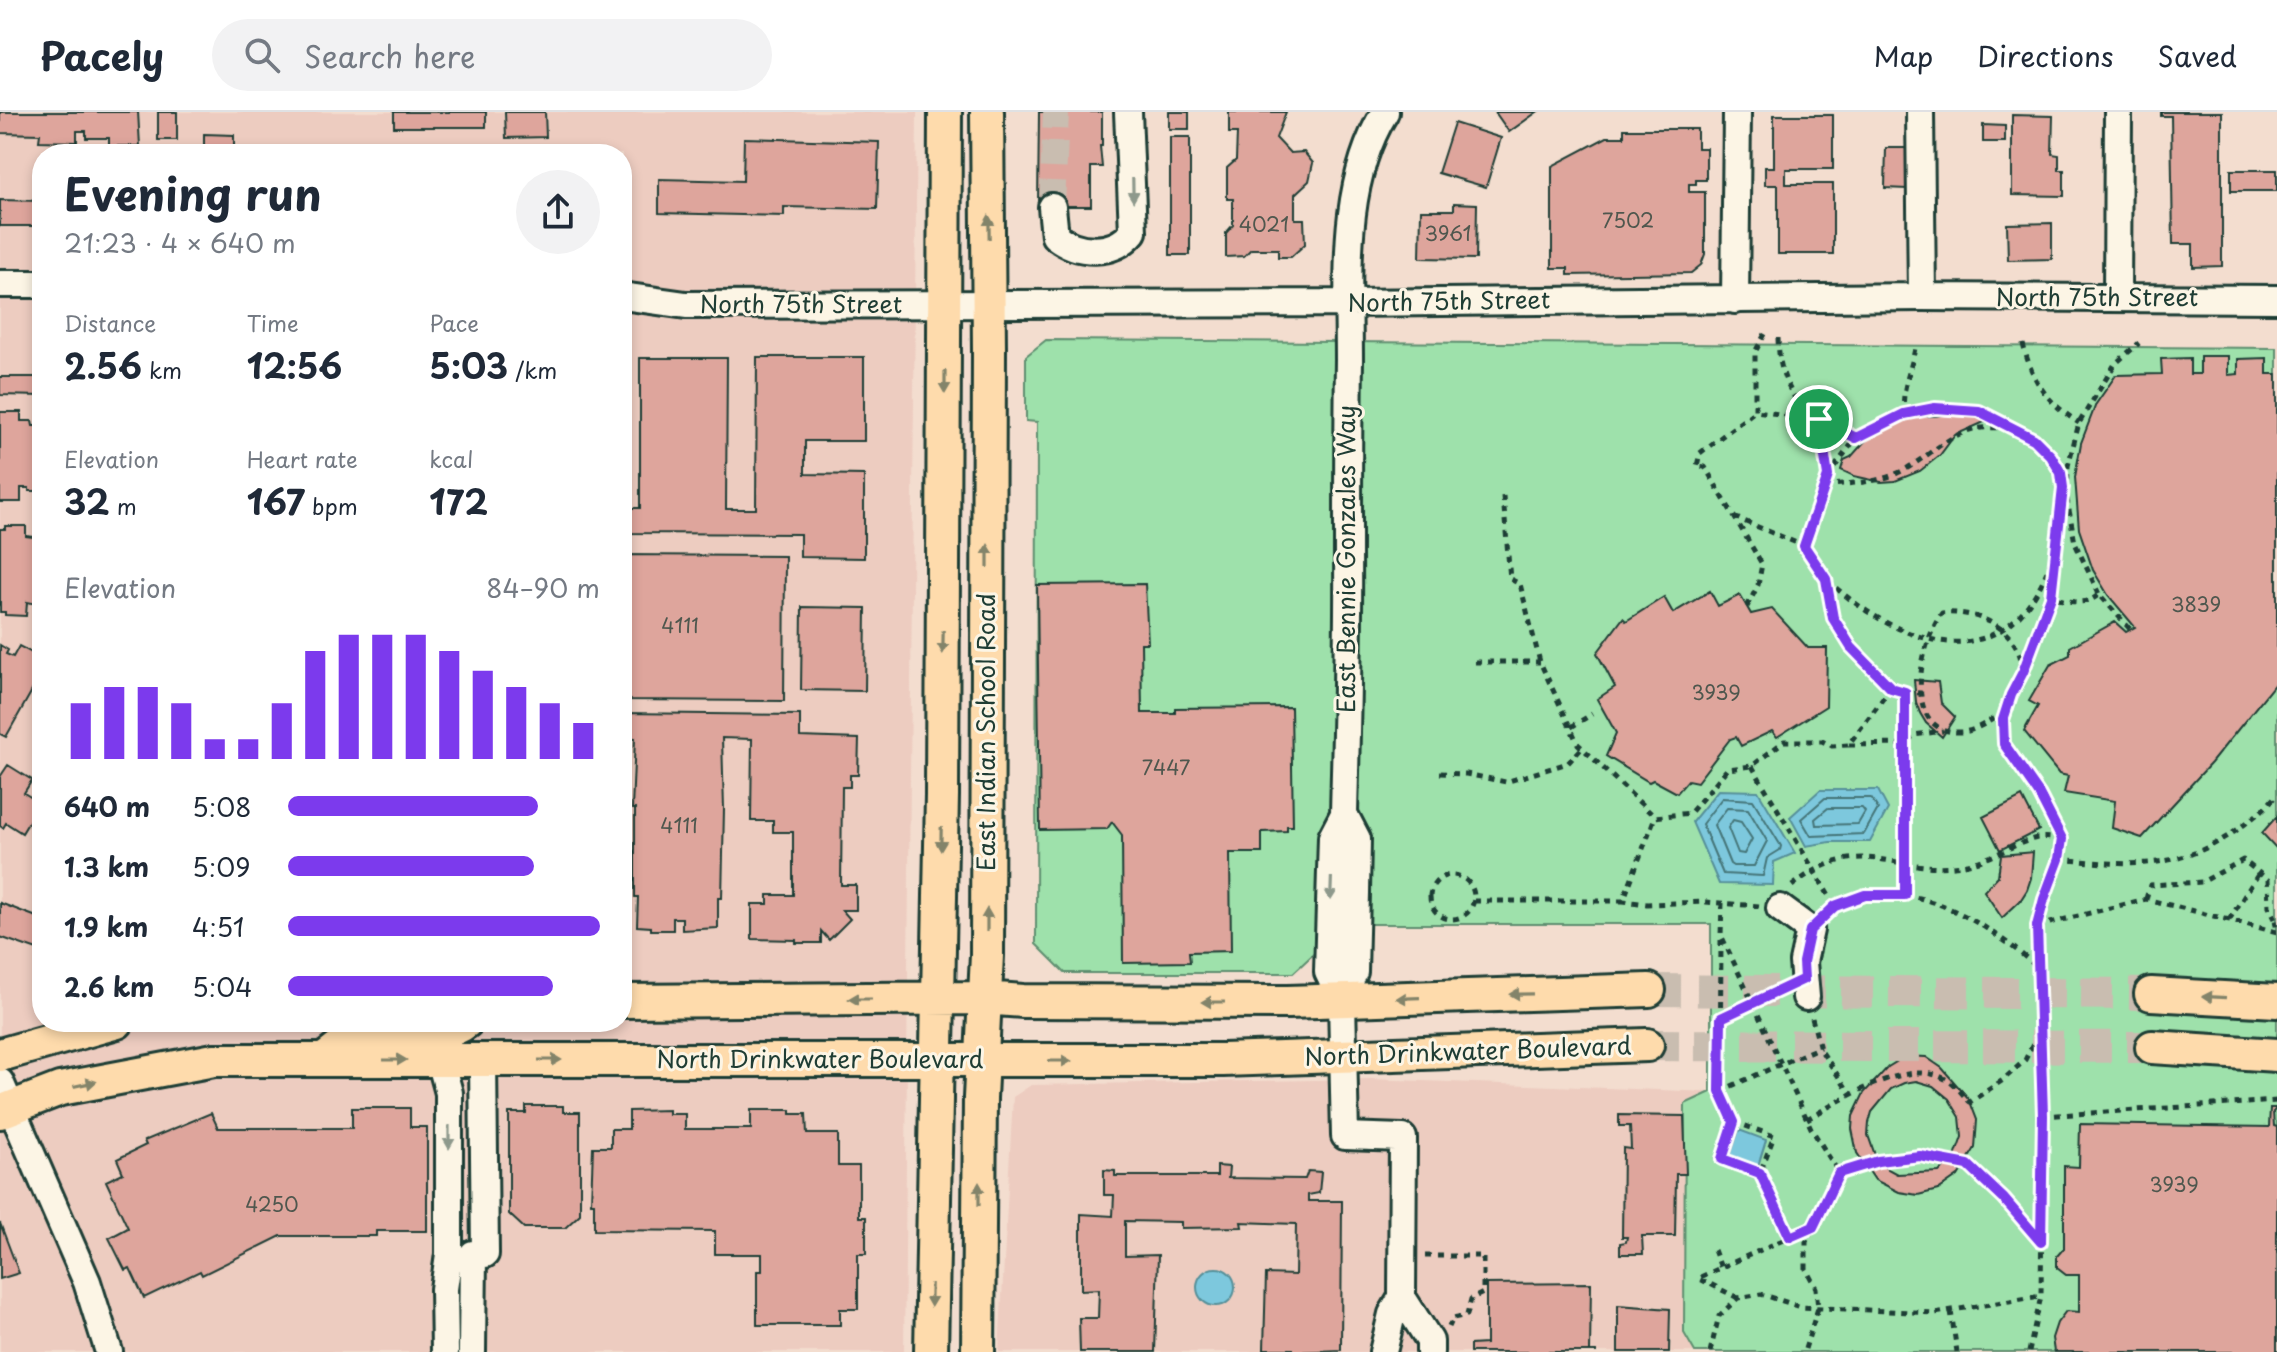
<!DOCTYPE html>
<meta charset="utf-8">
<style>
:root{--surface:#fff;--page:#f2f2f3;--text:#1f2937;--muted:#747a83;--line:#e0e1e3;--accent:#7c3aed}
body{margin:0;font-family:"Playpen Sans",sans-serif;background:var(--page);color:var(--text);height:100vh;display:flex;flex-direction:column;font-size:30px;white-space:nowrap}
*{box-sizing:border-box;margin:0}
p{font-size:26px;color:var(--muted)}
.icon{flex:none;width:44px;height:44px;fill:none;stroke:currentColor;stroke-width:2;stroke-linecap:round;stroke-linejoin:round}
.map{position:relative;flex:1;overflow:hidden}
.side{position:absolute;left:32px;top:32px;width:600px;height:888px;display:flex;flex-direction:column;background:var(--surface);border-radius:32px;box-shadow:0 4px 12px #0003}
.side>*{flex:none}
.pin{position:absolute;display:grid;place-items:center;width:68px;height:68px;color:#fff;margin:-34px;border:4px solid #fff;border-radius:50%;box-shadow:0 2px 8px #0007}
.round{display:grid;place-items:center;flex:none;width:84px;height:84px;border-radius:42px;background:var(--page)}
.head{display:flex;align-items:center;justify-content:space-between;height:136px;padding:0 32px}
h1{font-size:44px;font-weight:700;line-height:60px}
.stats{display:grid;grid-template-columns:repeat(3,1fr);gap:12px;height:136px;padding:8px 32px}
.stats div{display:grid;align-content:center}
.stats b{font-size:34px;font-weight:700}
.stats small{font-size:22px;font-weight:400}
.stats p{font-size:22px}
.chart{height:224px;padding:16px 32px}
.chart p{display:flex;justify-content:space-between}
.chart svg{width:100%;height:144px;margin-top:8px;stroke:var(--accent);stroke-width:6}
ul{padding:0 32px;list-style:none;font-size:26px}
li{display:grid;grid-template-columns:128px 96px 1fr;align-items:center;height:60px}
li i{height:20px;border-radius:10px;background:var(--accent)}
header{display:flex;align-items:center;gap:48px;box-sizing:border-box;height:112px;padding:0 40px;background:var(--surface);border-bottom:2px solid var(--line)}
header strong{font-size:38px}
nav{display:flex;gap:44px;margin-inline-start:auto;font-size:28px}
.search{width:560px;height:72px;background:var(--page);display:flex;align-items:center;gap:20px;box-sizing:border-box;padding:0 28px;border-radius:44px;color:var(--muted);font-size:30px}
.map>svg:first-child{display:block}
.built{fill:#edccc0;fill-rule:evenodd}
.green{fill:#9ee1ab;stroke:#5e8f70;stroke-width:2}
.water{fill:#7dc8dd;stroke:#579099;stroke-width:2}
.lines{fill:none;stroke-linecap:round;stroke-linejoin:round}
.shore{stroke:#457578;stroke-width:2}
.building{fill:#dea59c;stroke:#1f3d34;stroke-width:2;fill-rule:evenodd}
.minor-tunnel{stroke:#c9bdb0;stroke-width:26;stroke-dasharray:26 13;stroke-linecap:butt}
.major-tunnel{stroke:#c9bdb0;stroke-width:32;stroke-dasharray:32 16;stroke-linecap:butt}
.minor-casing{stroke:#1f3d34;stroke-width:32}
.major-casing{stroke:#1f3d34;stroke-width:38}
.path{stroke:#1f3d34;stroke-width:5;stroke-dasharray:6 6;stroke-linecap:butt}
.minor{stroke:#fcf5e5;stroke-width:26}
.major{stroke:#fedbac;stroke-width:32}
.oneway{fill:#8e998c}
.oneway2{fill:#83846a}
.route-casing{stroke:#fff;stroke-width:16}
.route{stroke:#7c3aed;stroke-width:10}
.labels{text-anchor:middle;stroke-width:6;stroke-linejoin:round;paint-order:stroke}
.number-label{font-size:20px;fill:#4f574e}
.street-label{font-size:24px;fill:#1f3d34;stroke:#fcf5e5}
</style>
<header>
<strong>Pacely</strong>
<div class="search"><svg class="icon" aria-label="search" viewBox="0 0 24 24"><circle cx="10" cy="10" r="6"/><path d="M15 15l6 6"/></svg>Search here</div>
<nav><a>Map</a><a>Directions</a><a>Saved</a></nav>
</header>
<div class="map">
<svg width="2277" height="1240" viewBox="0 0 2277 1240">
<rect width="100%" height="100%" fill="#f3ddcf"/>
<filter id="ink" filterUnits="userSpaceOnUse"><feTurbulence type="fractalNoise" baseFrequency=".0125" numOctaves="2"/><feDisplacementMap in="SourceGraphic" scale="16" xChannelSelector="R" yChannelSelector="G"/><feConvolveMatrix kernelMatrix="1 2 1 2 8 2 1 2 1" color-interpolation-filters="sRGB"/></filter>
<g filter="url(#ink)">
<path class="built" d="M0,0H917L904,1240H0ZM42,42H622V910H42Z
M1370,967L1711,980L1684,1220L1695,1240H999L1013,985L1031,973Z"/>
<path class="green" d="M1046,228L2277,236V1240H1695L1684,1221L1685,992L1711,980V812H1322L1321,835L1293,861H1065L1036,832L1037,310L1026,309V244Z"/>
<path class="water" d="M1718,678L1758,679L1795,741L1774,750L1773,773L1719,772L1692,710Z
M1820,678H1878L1888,697L1870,730H1830L1806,734L1790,705Z
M1739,1018L1766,1028L1758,1054L1730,1044Z
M1197 1175a19 19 0 1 1 38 0a19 19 0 1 1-38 0Z"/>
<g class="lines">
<path class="shore" d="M1722,686L1753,688L1781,734L1780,738L1767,746L1763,764L1723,762L1702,712Z
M1825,686H1871L1878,697L1864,722L1811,724L1801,707Z
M1727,696L1748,697L1767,729L1754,754H1733L1730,752L1714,713Z
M1828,696H1862L1865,700L1858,712L1816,713L1815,707Z
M1733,708L1741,710L1752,727L1744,742L1738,741L1728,716Z"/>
</g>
<path class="building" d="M0,0H138L140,34H109V26H86V19H77V30L39,29L40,22L0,21Z
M158,0H177V28H158Z
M394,0H486V15H394Z
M505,0H545L546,25L506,26Z
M1039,0H1102V34H1100L1102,55H1091V94H1038Z
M1169,0H1189V17H1169Z
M1229,0H1286L1276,26L1290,41L1304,40L1313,51L1309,69L1295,82V107H1304L1305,132L1291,145H1278V137H1251L1244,144L1226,145V121L1233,113V87H1227V56L1236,48L1237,21H1229Z
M1495,0H1537L1509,20Z
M2161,0H2222V154L2193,155V132H2173L2171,4H2161Z
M1774,3H1833V57H1786V72H1833V142H1778V73H1765V55H1774Z
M2012,3L2053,4L2052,42L2059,43V58H2064V84L2012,83Z
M1454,11L1501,26L1486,75L1438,61Z
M1983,13L2005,14V30H1983Z
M1624,17H1697V36H1706V68H1696V72H1689V80H1705V142L1701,153L1691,161L1568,163V156H1552V54L1607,25H1624Z
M204,22L234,23V42H204Z
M1170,25H1190V143H1170Z
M744,26L879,30L877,97L784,95V104L659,101V67L743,69Z
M1886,36H1908L1907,77L1885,76Z
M363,37H408L409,42H363Z
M2231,58H2277V79H2231Z
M0,88L42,89V114H0Z
M1454,91L1477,92L1476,147L1420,146L1421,98H1454Z
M2052,111V147L2008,148L2007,112Z
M2200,244H2228V263L2238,262V247L2267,246V262H2277V569L2211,651L2142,726L2112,716L2115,689L2064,681L2068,664L2059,662L2024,619L2038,594L2029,589L2050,553L2070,543V535L2115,510L2126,520L2135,515L2108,483L2093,458L2079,417L2075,365L2081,331L2096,292L2116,263L2162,262L2161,247L2190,246V262H2200Z
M757,245H864V329H805V362L864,363V446L800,445V422L622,421V396H640V246H727L726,397H756Z
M0,265H42V284L0,283Z
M41,298H42V389H40V379H29V376H21V390H0V300H21V309H32L33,314H41Z
M1961,298H1981L1991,307L1955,323L1940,343L1920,359L1895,369L1881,370L1854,364L1841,358L1844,348L1851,345L1866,328L1894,311L1917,304H1936Z
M5,414H26V424L42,426V493L27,490L26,504L5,503V500H0V417H5Z
M622,443L785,444L784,589L622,588Z
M1145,472L1148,531H1141L1142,601H1175V596L1291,595L1293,714H1287V719L1262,720V741H1230L1231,839L1189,840L1190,850L1123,851L1122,723L1112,710L1107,717L1040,718L1037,473Z
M1710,479L1718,494L1740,483L1751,502L1772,497L1808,536H1827L1826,594L1777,625L1772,619L1741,634L1736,625L1730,627L1697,670L1688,668L1677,681L1653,668L1649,670L1606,644L1616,621L1597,587L1615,575L1597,541L1623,506L1626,509L1664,485L1673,501Z
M802,495L866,496L865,579L801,578Z
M0,533L8,538L6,542L13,545L19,534L40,545L38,547L42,549V561L6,625L0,622Z
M1914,568L1938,570L1941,591L1955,605L1942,625L1926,611L1920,601L1916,590Z
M622,601L800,603V625L859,627L858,663H850V675H842L841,773H856V798H842L850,807L829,828L821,819V831H796V828L752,827V792H768V783H793V720H773V709H751L752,627L722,626L724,697L722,786H718V816L682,818V806H673V818H651V815L637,814L638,785H635V697H632L635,626H622Z
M8,653L32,668L24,681L40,691L22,721L6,711L3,716L0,714V665Z
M2022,685L2039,718L2000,738L1983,705Z
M2277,704V737L2262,721Z
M2033,740L2031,766L2027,778L2020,789L2002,806L1984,779L1998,764L2001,743Z
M0,791L42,807V824L37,838L0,825Z
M1906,944L1926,945L1942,956L1969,987L1977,1008L1975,1036L1958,1064L1938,1078L1918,1083L1899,1080L1875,1068L1857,1041L1852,1017L1853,1004L1864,981L1888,955ZM1916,969L1933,974L1949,987L1960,1005L1962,1025L1955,1045L1939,1060L1897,1062L1886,1056L1875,1043L1868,1023L1869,1011L1872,1000L1891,977L1904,971Z
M526,994H563V1000H580V1102L565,1116H524L509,1102V1001H526Z
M352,996H410V1015H427V1119H376V1124H281L202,1163L200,1159L144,1186L130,1156L125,1158L109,1126L128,1116L106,1069L123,1061L117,1047L146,1033L144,1029L211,1001L218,1016H352Z
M2270,996H2277L2273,1000L2274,1014L2277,1015V1240H2054L2052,1226L2057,1211L2066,1199L2079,1200V1163H2066L2057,1156V1144L2064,1136V1054L2079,1055L2080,1012L2269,1015Z
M669,998V1002H685V1017H751V998H791V1002H806L807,1022H838V1054H859V1105H866V1142H858V1197H840V1213H757V1159H762V1142H715V1119L594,1118V1091H591L593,1035H611V1017H629V999Z
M1619,1003L1684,1004L1686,1062H1676L1675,1124H1642L1643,1142H1620V1131L1626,1130L1627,1125H1622L1623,1036L1631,1037L1630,1014H1619Z
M1217,1054L1229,1055L1228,1066L1305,1067L1308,1059L1321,1060L1319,1081L1308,1083V1089H1342L1341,1238L1293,1240V1237H1264L1266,1162L1295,1163L1296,1112L1241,1110L1242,1115L1181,1116V1110L1125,1109V1144L1158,1143L1155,1240H1080L1079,1206H1098L1099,1177L1081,1178V1102L1113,1104L1114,1083H1104V1058L1115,1059V1064H1217Z
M0,1111L19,1161L0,1167Z
M1591,1171L1590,1240H1597H1470V1233L1486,1232V1172Z
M1618,1193L1670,1197L1669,1240H1618Z"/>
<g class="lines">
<path class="minor-tunnel" d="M1052,95L1056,0"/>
<path class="major-tunnel" d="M1649,878L2151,882
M1647,933L2152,935"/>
<g class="minor-casing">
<path id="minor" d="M1920,0L1922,185
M1052,95L1055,124C1078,142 1113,144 1133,120L1128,0
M0,172H42
M622,184L686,193L1349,191L1922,185L2277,187
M2117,186L2118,0
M1735,188L1737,0
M1780,796L1810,818L1803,850L1806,885
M1342,889L1354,860L1356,781L1357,727L1344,702
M440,948L449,981V1142L444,1177L445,1240
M483,948L485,1142
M0,970L87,1170L109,1240
M1402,1185L1430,1229V1240
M472,1240L473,1142
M1383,1240L1392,1202L1402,1185L1403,1026L1345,1024L1342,889L1328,860L1332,725L1344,702C1346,615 1349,529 1348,442C1348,377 1348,313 1349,248C1349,166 1340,73 1385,0"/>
</g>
<g class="major-casing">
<path id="major" d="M2151,882L2277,889
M622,889L984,886L1023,889L1288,890L1649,878
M2152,935L2277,943
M0,943L117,910
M326,946C336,939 347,928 359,926C389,919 443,930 466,910
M0,1000L60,977L214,948H1223L1647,933
M931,1240L942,683L945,0
M978,1240L980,986L987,843L989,238L987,0"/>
</g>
<path class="path" d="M1765,222L1755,240V299L1819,307L1856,326L1828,364L1819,307
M1778,226C1779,262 1788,278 1809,306
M2023,232C2033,271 2046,289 2079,311
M1904,302C1901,277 1911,259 1915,236
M1856,326C1881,313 1904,301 1931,297C1980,289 2056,323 2063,376L2051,485
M1825,373C1847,372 1872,371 1893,363C1922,352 1943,325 1973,317C1984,315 1999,316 2010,316
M1503,384L1510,467L1520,472L1540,550L1578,632L1655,705
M1734,405L1804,434L1828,364
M1827,468C1903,537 2007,571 2051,449
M2099,482L2075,431L2067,387L2068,354L2079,311L2115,252L2139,231
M1747,495L1758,473L1762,452L1705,355L1697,354L1700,341L1755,299
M1475,550H1540
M1891,576L1905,580V783
M1905,580L1921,581
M2005,601C1989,607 1976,621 1958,620C1901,620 1920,531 1942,501C1977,498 2019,516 2022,555
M1571,615L1592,602
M1849,633L1905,632L1914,623L1943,619
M1752,654L1835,794L1826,803
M1440,661L1466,662L1506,670L1568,651L1582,636
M2059,747C2132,754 2183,760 2245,712C2257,703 2268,694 2277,682
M1430 785a22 22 0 1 1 44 0a22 22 0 1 1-44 0Z
M1792,774C1862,718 1897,766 1968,752C1992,747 2013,732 2037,726C2045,725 2054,726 2062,727
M2146,787L2150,773L2202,770L2243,748L2268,768L2269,795L2275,807
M1474,789H1623
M1722,791L1721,823L1811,1016L1839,1061L1806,1130V1157L1816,1176L1818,1196L1804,1240
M1759,794L1706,790L1647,792L1623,789L1655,705L1690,701L1727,657L1752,654L1784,629H1822L1832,634L1848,633L1891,576L1851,535L1833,506L1826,467L1804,434
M1835,794C1844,790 1854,785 1864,783C1927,772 1995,817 2039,857
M2229,808L2259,761
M2038,814L2146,787L2277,820L2275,807H2277
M1721,828L1720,979L1734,1010L1722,1047L1760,1061L1790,1125
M1721,906L1782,878
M1812,906L1820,937L1851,983
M1720,979L1820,935
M2043,1004L2277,989
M1807,1007C1842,988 1908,944 1947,968C1956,973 1963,983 1970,990L2003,968L2025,948L2041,916L2037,814L2044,787L2059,747L2062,727L2039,682L2004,632L2003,618L2011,583L2023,560L2051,485C2066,489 2087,495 2099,482L2130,517
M1734,1010L1774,1024L1760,1061
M1839,1061L1878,1049L1920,1044L1968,1053L2004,1087L2041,1130
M1714,1138L1721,1156
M1425,1144H1483V1181L1471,1187L1467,1203L1453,1206L1449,1215
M1738,1186L1698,1166L1812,1115
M1951,1199L1957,1240
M1710,1240L1719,1204L1738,1186L1761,1182L1801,1195L1934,1201L2041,1184
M2029,1240L2041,1184L2043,1004L2041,918"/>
<use href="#minor" class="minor"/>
<use href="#major" class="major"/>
</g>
<defs><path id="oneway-solid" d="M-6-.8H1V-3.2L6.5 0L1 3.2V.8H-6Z" transform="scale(2)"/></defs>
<g class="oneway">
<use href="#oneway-solid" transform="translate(1133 78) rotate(89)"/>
<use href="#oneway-solid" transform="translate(1331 777) rotate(92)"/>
<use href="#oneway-solid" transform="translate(449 1025) rotate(90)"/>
</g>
<g class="oneway2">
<use href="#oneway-solid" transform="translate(989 115) rotate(-91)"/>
<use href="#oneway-solid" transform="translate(945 270) rotate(90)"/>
<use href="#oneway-solid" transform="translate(988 444) rotate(-90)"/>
<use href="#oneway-solid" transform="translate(943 530) rotate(91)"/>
<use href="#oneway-solid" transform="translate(941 727) rotate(91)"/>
<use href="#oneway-solid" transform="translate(987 808) rotate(-90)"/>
<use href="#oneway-solid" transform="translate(1521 882) rotate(179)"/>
<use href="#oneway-solid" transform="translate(2214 885) rotate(-177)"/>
<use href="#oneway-solid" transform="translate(1408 886) rotate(178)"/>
<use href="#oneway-solid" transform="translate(860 887) rotate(180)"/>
<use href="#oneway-solid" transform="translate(1213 890) rotate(180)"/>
<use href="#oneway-solid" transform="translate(395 948)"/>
<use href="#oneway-solid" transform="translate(550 948)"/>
<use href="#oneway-solid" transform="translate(1060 949)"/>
<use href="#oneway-solid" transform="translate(85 972) rotate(-12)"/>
<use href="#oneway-solid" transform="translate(979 1082) rotate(-90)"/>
<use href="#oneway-solid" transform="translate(931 1183) rotate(91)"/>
</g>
</g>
<g class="lines" filter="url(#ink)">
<g class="route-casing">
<path id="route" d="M1935,296L1979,299L2034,327L2051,344L2061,361L2063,376L2051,485L2023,560L2011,583L2003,608L2004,632L2039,682L2062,727L2059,747L2044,787L2037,814L2043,1004L2041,1130L2004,1087L1968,1053L1920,1044L1878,1049L1839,1061L1813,1115L1790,1125L1760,1061L1722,1047L1734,1010L1720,979L1721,906L1804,867L1803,850L1810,818L1835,794L1865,783H1905V580L1891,576L1851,535L1833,506L1826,467L1804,434L1828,364L1819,307L1856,326L1904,302Z"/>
</g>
<use href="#route" class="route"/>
</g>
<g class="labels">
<g class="number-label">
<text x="1628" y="116">7502</text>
<text x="1264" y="120">4021</text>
<text x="1448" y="129">3961</text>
<text x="2196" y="500">3839</text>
<text x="680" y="521">4111</text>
<text x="1716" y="588">3939</text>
<text x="1166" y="663">7447</text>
<text x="679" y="721">4111</text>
<text x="2174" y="1080">3939</text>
<text x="272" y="1100">4250</text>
</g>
<g class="street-label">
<text x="2097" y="194">North 75th Street</text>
<text transform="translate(1449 190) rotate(-1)" y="8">North 75th Street</text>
<text x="801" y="201">North 75th Street</text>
<text transform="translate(1347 447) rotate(-90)" y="8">East Bennie Gonzales Way</text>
<text transform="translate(987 620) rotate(-90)" y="8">East Indian School Road</text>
<text transform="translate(1468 940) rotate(-2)" y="8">North Drinkwater Boulevard</text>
<text x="820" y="956">North Drinkwater Boulevard</text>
</g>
</g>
</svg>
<div class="pin" style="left:1819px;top:307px;background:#1e9e55"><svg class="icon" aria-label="arrive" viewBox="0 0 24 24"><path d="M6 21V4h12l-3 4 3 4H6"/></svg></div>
<section class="side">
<div class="head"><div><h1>Evening run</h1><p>21:23 · 4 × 640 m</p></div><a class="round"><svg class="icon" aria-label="share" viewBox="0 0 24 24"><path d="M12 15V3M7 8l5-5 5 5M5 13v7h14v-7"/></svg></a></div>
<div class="stats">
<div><p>Distance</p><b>2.56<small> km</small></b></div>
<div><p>Time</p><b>12:56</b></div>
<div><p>Pace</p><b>5:03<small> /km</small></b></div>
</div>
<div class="stats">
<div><p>Elevation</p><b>32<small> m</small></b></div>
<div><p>Heart rate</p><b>167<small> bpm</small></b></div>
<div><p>kcal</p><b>172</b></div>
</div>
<div class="chart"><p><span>Elevation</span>84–90 m</p>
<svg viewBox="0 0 160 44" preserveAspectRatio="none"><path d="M5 44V27M15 44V22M25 44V22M35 44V27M45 44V38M55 44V38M65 44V27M75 44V11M85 44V6M95 44V6M105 44V6M115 44V11M125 44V17M135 44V22M145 44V27M155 44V33"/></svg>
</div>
<ul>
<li><b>640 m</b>5:08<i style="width:80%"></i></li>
<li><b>1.3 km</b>5:09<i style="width:79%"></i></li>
<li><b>1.9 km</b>4:51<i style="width:100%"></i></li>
<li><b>2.6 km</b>5:04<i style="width:85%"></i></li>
</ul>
</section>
</div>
